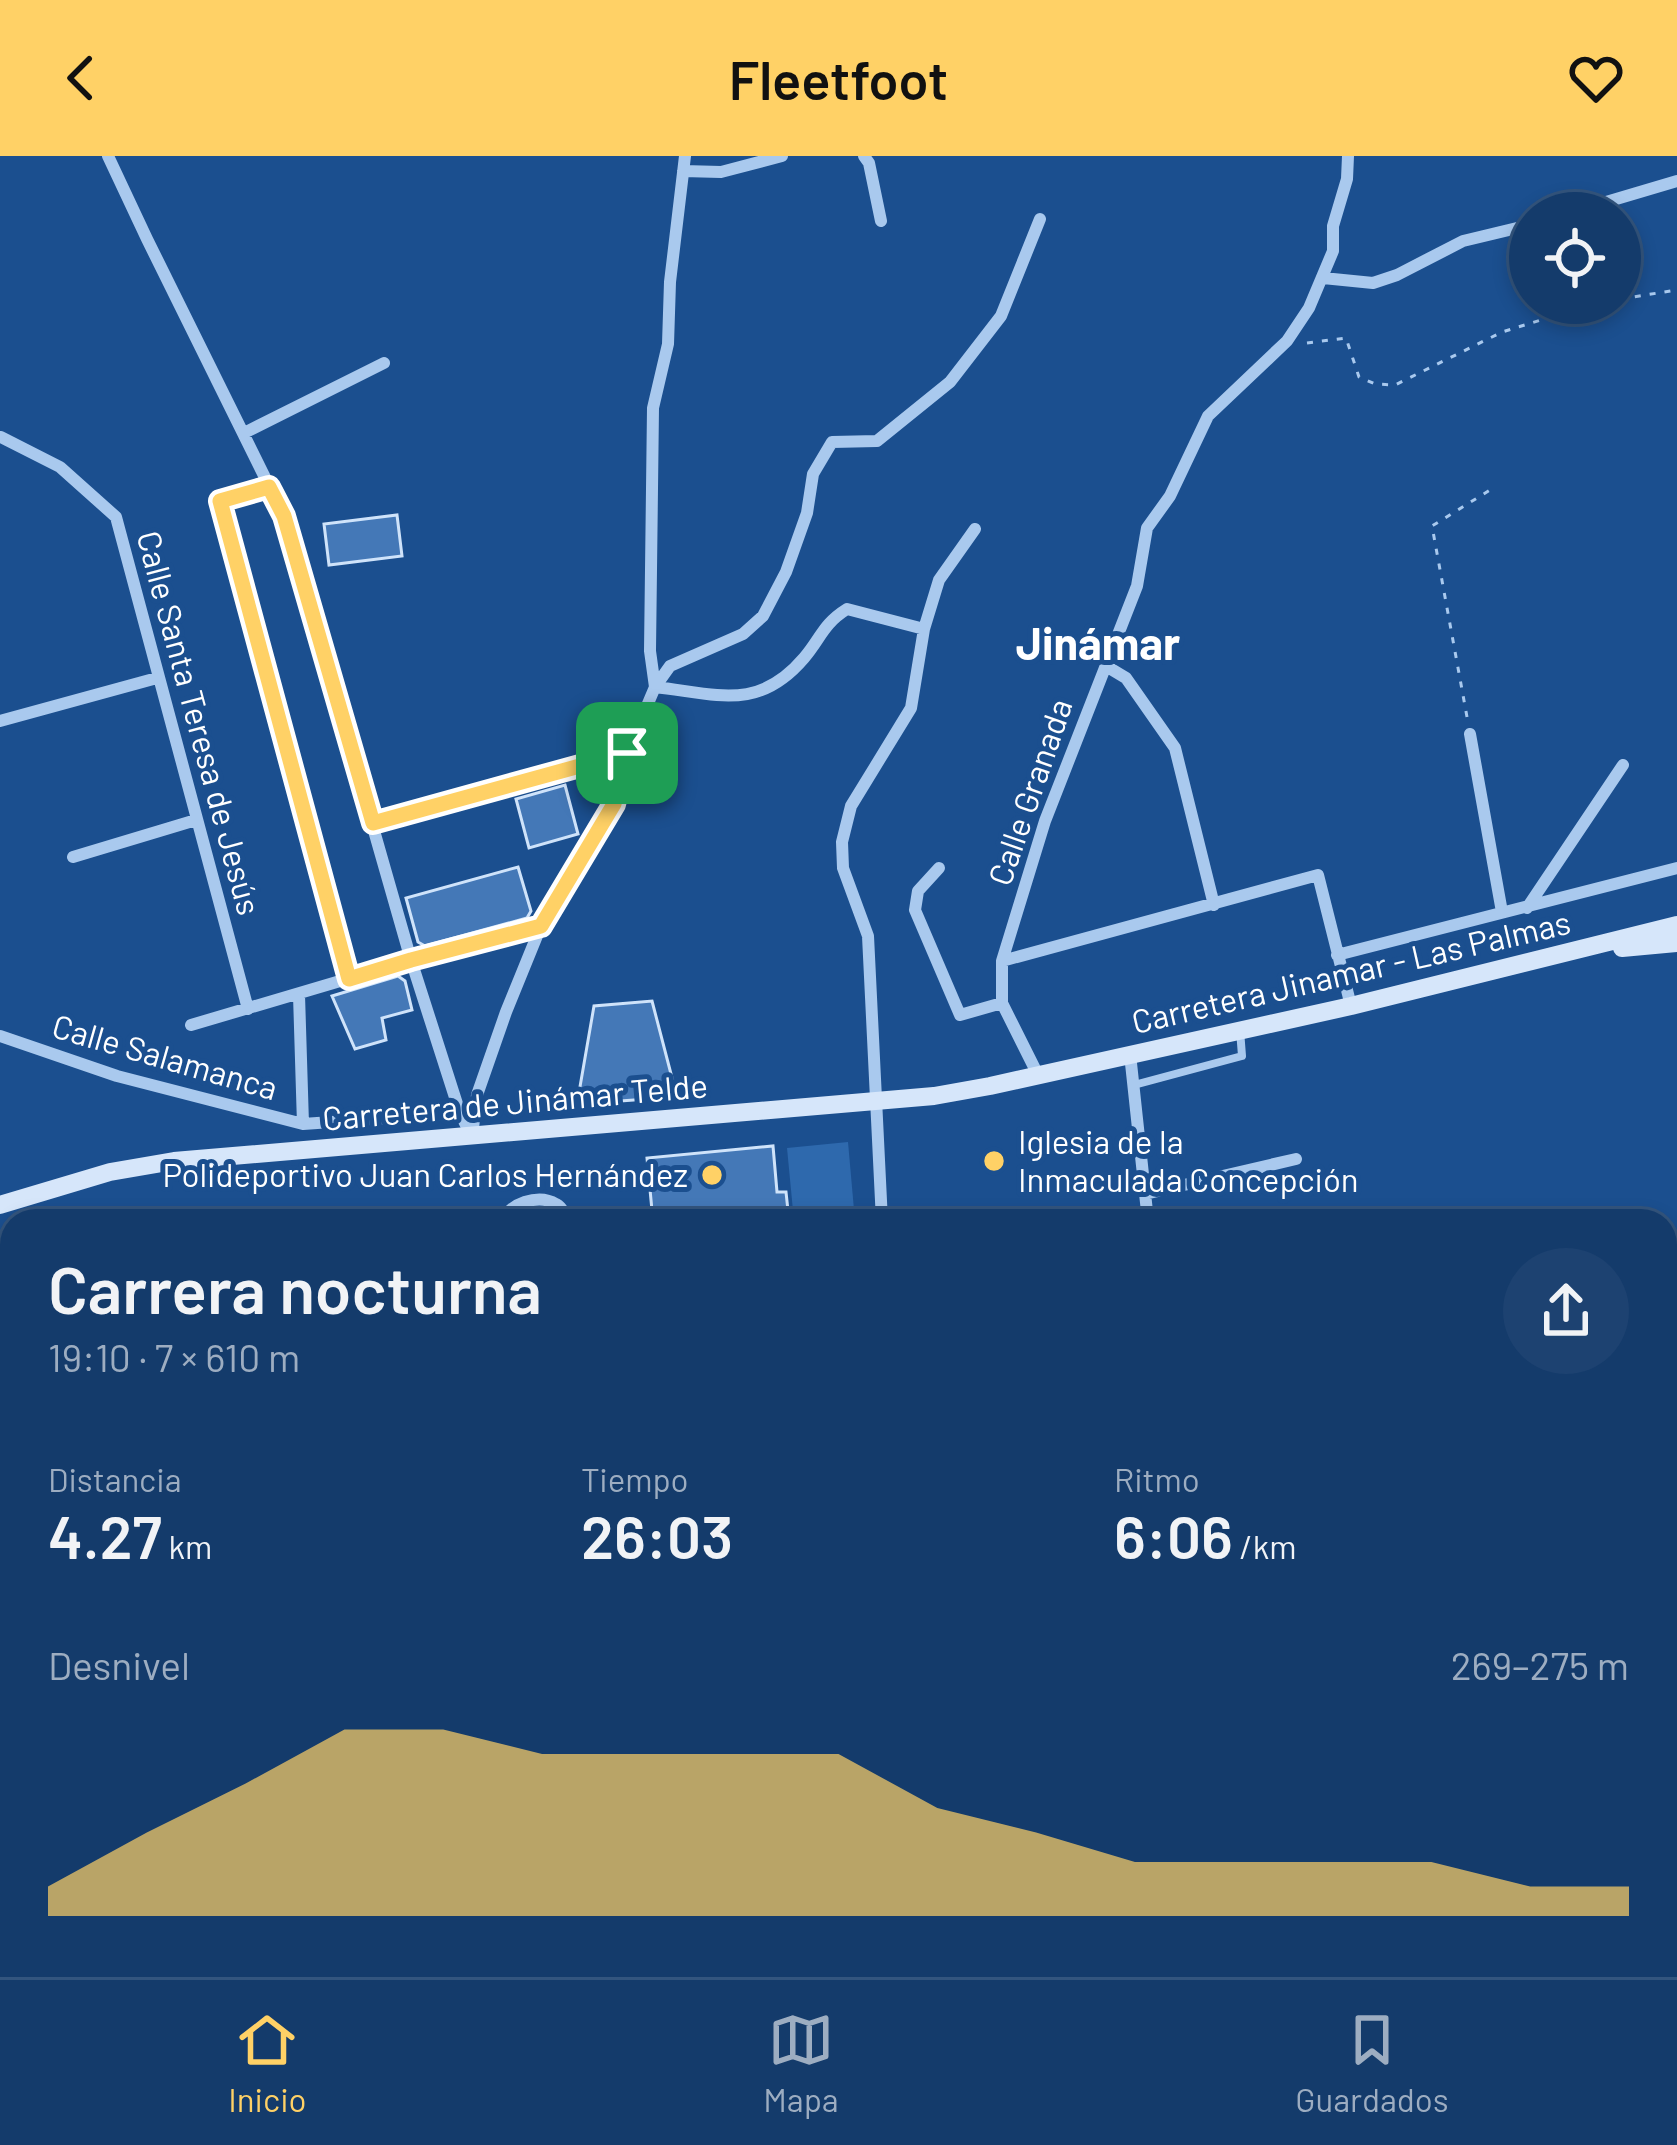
<!DOCTYPE html>
<html lang="es">
<meta charset="utf-8">
<style>
:root{--surface:#143b6b;--page:#1d4271;--text:#f1f3f6;--muted:#9dadc1;--line:#33557e;--accent:#ffd166}
body{margin:0;font-family:Barlow,sans-serif;background:var(--page);color:var(--text);height:100vh;display:flex;flex-direction:column;font-size:45px;white-space:nowrap}
*{box-sizing:border-box;margin:0}
p{font-size:39px;color:var(--muted)}
.icon{flex:none;width:66px;height:66px;fill:none;stroke:currentColor;stroke-width:2;stroke-linecap:round;stroke-linejoin:round}
.map{position:relative;flex:1;overflow:hidden}
.side{position:absolute;left:0px;top:1053px;width:1677px;height:768px;display:flex;flex-direction:column;background:var(--surface);border-radius:36px 36px 0 0;box-shadow:0 6px 18px #0003,0 0 0 3px var(--line)}
.side>*{flex:none}
.tools{position:absolute;left:1509px;top:36px;display:grid;gap:24px}
.tools a{display:grid;place-items:center;width:132px;height:132px;border-radius:50%;background:var(--surface);box-shadow:0 6px 18px #0003,0 0 0 3px var(--line);font-size:60px}
.pin{position:absolute;display:grid;place-items:center;width:102px;height:102px;color:#fff;margin:-51px;border-radius:24px;box-shadow:0 6px 18px #0006}
.round{display:grid;place-items:center;flex:none;width:126px;height:126px;border-radius:63px;background:var(--page)}
.head{display:flex;align-items:center;justify-content:space-between;height:204px;padding:0 48px}
h1{font-size:66px;font-weight:600;line-height:90px}
.figures{display:grid;grid-template-columns:repeat(3,1fr);gap:18px;height:204px;padding:12px 48px}
.figures div{display:grid;align-content:center}
.figures b{font-size:60px;font-weight:600}
.figures small{font-size:33px;font-weight:400}
.figures p{font-size:33px}
.chart{height:336px;padding:24px 48px}
.chart p{display:flex;justify-content:space-between}
.chart svg{width:100%;height:216px;margin-top:12px;fill:var(--accent);opacity:.7}
header{display:flex;justify-content:space-between;align-items:center;height:156px;padding:0 48px;background:var(--accent);color:#111;font-size:54px;font-weight:600}
.tab-bar{display:flex;justify-content:space-around;align-items:center;height:168px;border-top:3px solid var(--line);background:var(--surface);font-size:33px;color:var(--muted)}
.tab-bar a{display:grid;justify-items:center;gap:6px}
.tab-bar .active{color:var(--accent)}
.map>svg:first-child{display:block}
.green{fill:#2e69ad}
.building{fill:#4478b7;stroke:#cfe3fa;stroke-width:3}
.lines{fill:none;stroke-linecap:round;stroke-linejoin:round}
.path{stroke:#a9c9ee;stroke-width:3;stroke-dasharray:6 9;stroke-linecap:butt}
.lane{stroke:#a9c9ee;stroke-width:8}
.street{stroke:#a9c9ee;stroke-width:12}
.secondary{stroke:#d6e6fa;stroke-width:18}
.route-casing{stroke:#fff;stroke-width:24}
.route{stroke:#ffd166;stroke-width:15}
.poi-dot{fill:#ffd166;stroke:#1b4f8f;stroke-width:4.5}
.labels{text-anchor:middle;stroke-width:10;stroke-linejoin:round;paint-order:stroke}
.street-label{font-size:33px;fill:#fff;stroke:#1b4f8f}
.poi-label{font-size:33px;fill:#fff;stroke:#1b4f8f;text-anchor:start}
.district-label{font-size:45px;font-weight:bold;fill:#fff;stroke:#1b4f8f}
</style>
<header><svg class="icon" aria-label="back" viewBox="0 0 24 24"><path d="M15 5l-7 7 7 7"/></svg>Fleetfoot<svg class="icon" aria-label="heart" viewBox="0 0 24 24"><path d="M12 20l-8-8c-3-5 5-10 8-4 3-6 11-1 8 4z"/></svg></header>
<div class="map">
<svg width="1677" height="1821" viewBox="0 0 1677 1821">
<rect width="100%" height="100%" fill="#1b4f8f"/>
<path class="green" d="M848,986L855,1065H794L787,992Z"/>
<path class="building" d="M397,359L402,400L329,409L324,368Z
M565,629L578,678L529,692L516,643Z
M518,711L531,755L527,762L425,790L418,786L406,742Z
M398,820L405,825L412,854L382,862L386,884L355,893L332,840Z
M652,845L677,941L577,948L594,850Z
M773,990L777,1036H786L789,1064L653,1065L647,1002Z"/>
<g class="lines">
<path class="path" d="M1620,143L1677,134
M1307,187L1346,182L1359,221L1375,228L1395,229L1502,176L1596,147
M1467,561L1432,370L1490,334
M1053,1821L1063,1819L1077,1821
M1081,1821L1085,1809
M1354,1821L1358,1809"/>
<path class="lane" d="M1134,929L1242,900L1240,874
M1665,1438L1677,1443
M1665,1530L1677,1496"/>
<path class="street" d="M108,0L147,83L284,360L411,804L460,957L471,979
M685,0L670,126L668,188L653,252L650,495L655,531C717,538 758,556 804,502C821,482 823,468 847,453L924,473
M864,0L869,7L881,65
M683,15L721,16L782,0
M1569,57L1677,25
M1323,122L1373,127L1397,119L1463,85L1530,69
M244,277L384,207
M1,281L60,311L116,361L248,853
M269,331L220,345L349,823
M1106,510L1126,522L1175,592L1214,749
M0,565L157,522
M1470,578L1502,756
M373,666L627,597
M73,701L196,664
M939,712L918,735L915,754L960,859L1002,847
M1527,752L1623,609
M1337,799L1677,712
M1002,805L1318,719L1351,850
M299,839L303,968
M191,869L411,804L541,770
M0,880L117,920L303,968L460,957
M1130,898L1148,1065
M1038,919L1002,847V805L1045,665L1137,430L1147,372L1170,340L1208,260L1287,185L1309,152L1333,95V70L1347,23L1348,0
M472,980L477,939L506,856L541,770L614,648L627,597L655,531L670,510L743,478L763,460L786,416L807,357L813,318L832,286L877,285L950,226L1001,160L1040,63
M1145,1038L1296,1003
M502,1065C509,1048 538,1037 556,1048C563,1052 565,1059 567,1065
M882,1065L868,780L843,712L842,686L851,650L911,552L924,473L939,424L975,373
M1295,1809L1328,1821
M998,1820L1018,1809"/>
<path class="secondary" d="M1622,792L1677,787
M0,1049L110,1016L174,1005L934,940L990,930L1351,850L1677,769
M1665,1291L1677,1256
M0,1324L12,1340
M0,1407L12,1390
M1665,1422L1677,1389
M0,1453L12,1475
M134,1809L142,1821
M1201,1809L1234,1821
M1400,1809L1428,1813L1448,1809
M185,1821L193,1809
M228,1821L354,1809
M1488,1821L1492,1809
M1520,1821L1522,1809"/>
</g>
<g class="lines">
<g class="route-casing">
<path id="route" d="M269,331L284,360L373,667L627,597L614,648L541,770L411,804L349,823L220,345Z"/>
</g>
<use href="#route" class="route"/>
</g>
<g class="poi-dot">
<circle cx="994" cy="1005" r="12"/>
<circle cx="712" cy="1019" r="12"/>
</g>
<g class="labels">
<g class="street-label">
<text transform="translate(199 567) rotate(75)" y="12">Calle Santa Teresa de Jesús</text>
<text transform="translate(1030 636) rotate(-71)" y="12">Calle Granada</text>
<text transform="translate(1351 816) rotate(-13)" y="12">Carretera Jinamar - Las Palmas</text>
<text transform="translate(165 901) rotate(16)" y="12">Calle Salamanca</text>
<text transform="translate(515 946) rotate(-5)" y="12">Carretera de Jinámar Telde</text>
</g>
<g class="poi-label">
<text x="1018" y="998">Iglesia de la<tspan x="1018" dy="38">Inmaculada Concepción</tspan></text>
<text x="688" y="1031" text-anchor="end">Polideportivo Juan Carlos Hernández</text>
</g>
<g class="district-label">
<text x="1098" y="504">Jinámar</text>
</g>
</g>
</svg>
<div class="tools">
<a><svg class="icon" aria-label="locate" viewBox="0 0 24 24"><circle cx="12" cy="12" r="6"/><path d="M12 2v4M12 18v4M2 12h4M18 12h4"/></svg></a>
</div>
<div class="pin" style="left:627px;top:597px;background:#1e9e55"><svg class="icon" aria-label="arrive" viewBox="0 0 24 24"><path d="M6 21V4h12l-3 4 3 4H6"/></svg></div>
<section class="side">
<div class="head"><div><h1>Carrera nocturna</h1><p>19:10 · 7 × 610 m</p></div><a class="round"><svg class="icon" aria-label="share" viewBox="0 0 24 24"><path d="M12 15V3M7 8l5-5 5 5M5 13v7h14v-7"/></svg></a></div>
<div class="figures">
<div><p>Distancia</p><b>4.27<small> km</small></b></div>
<div><p>Tiempo</p><b>26:03</b></div>
<div><p>Ritmo</p><b>6:06<small> /km</small></b></div>
</div>
<div class="chart"><p><span>Desnivel</span>269–275 m</p>
<svg viewBox="0 0 160 44" preserveAspectRatio="none"><path d="M0 44V38L10 27L20 17L30 6L40 6L50 11L60 11L70 11L80 11L90 22L100 27L110 33L120 33L130 33L140 33L150 38L160 38V44z"/></svg>
</div>
</section>
</div>
<nav class="tab-bar">
<a class="active"><svg class="icon" aria-label="home" viewBox="0 0 24 24"><path d="M3 11l9-7 9 7M6 9v11h12V9"/></svg>Inicio</a>
<a><svg class="icon" aria-label="map" viewBox="0 0 24 24"><path d="M3 6l6-2 6 2 6-2v14l-6 2-6-2-6 2zM9 4v14M15 6v14"/></svg>Mapa</a>
<a><svg class="icon" aria-label="saved" viewBox="0 0 24 24"><path d="M7 4h10v16l-5-4-5 4z"/></svg>Guardados</a>
</nav>
